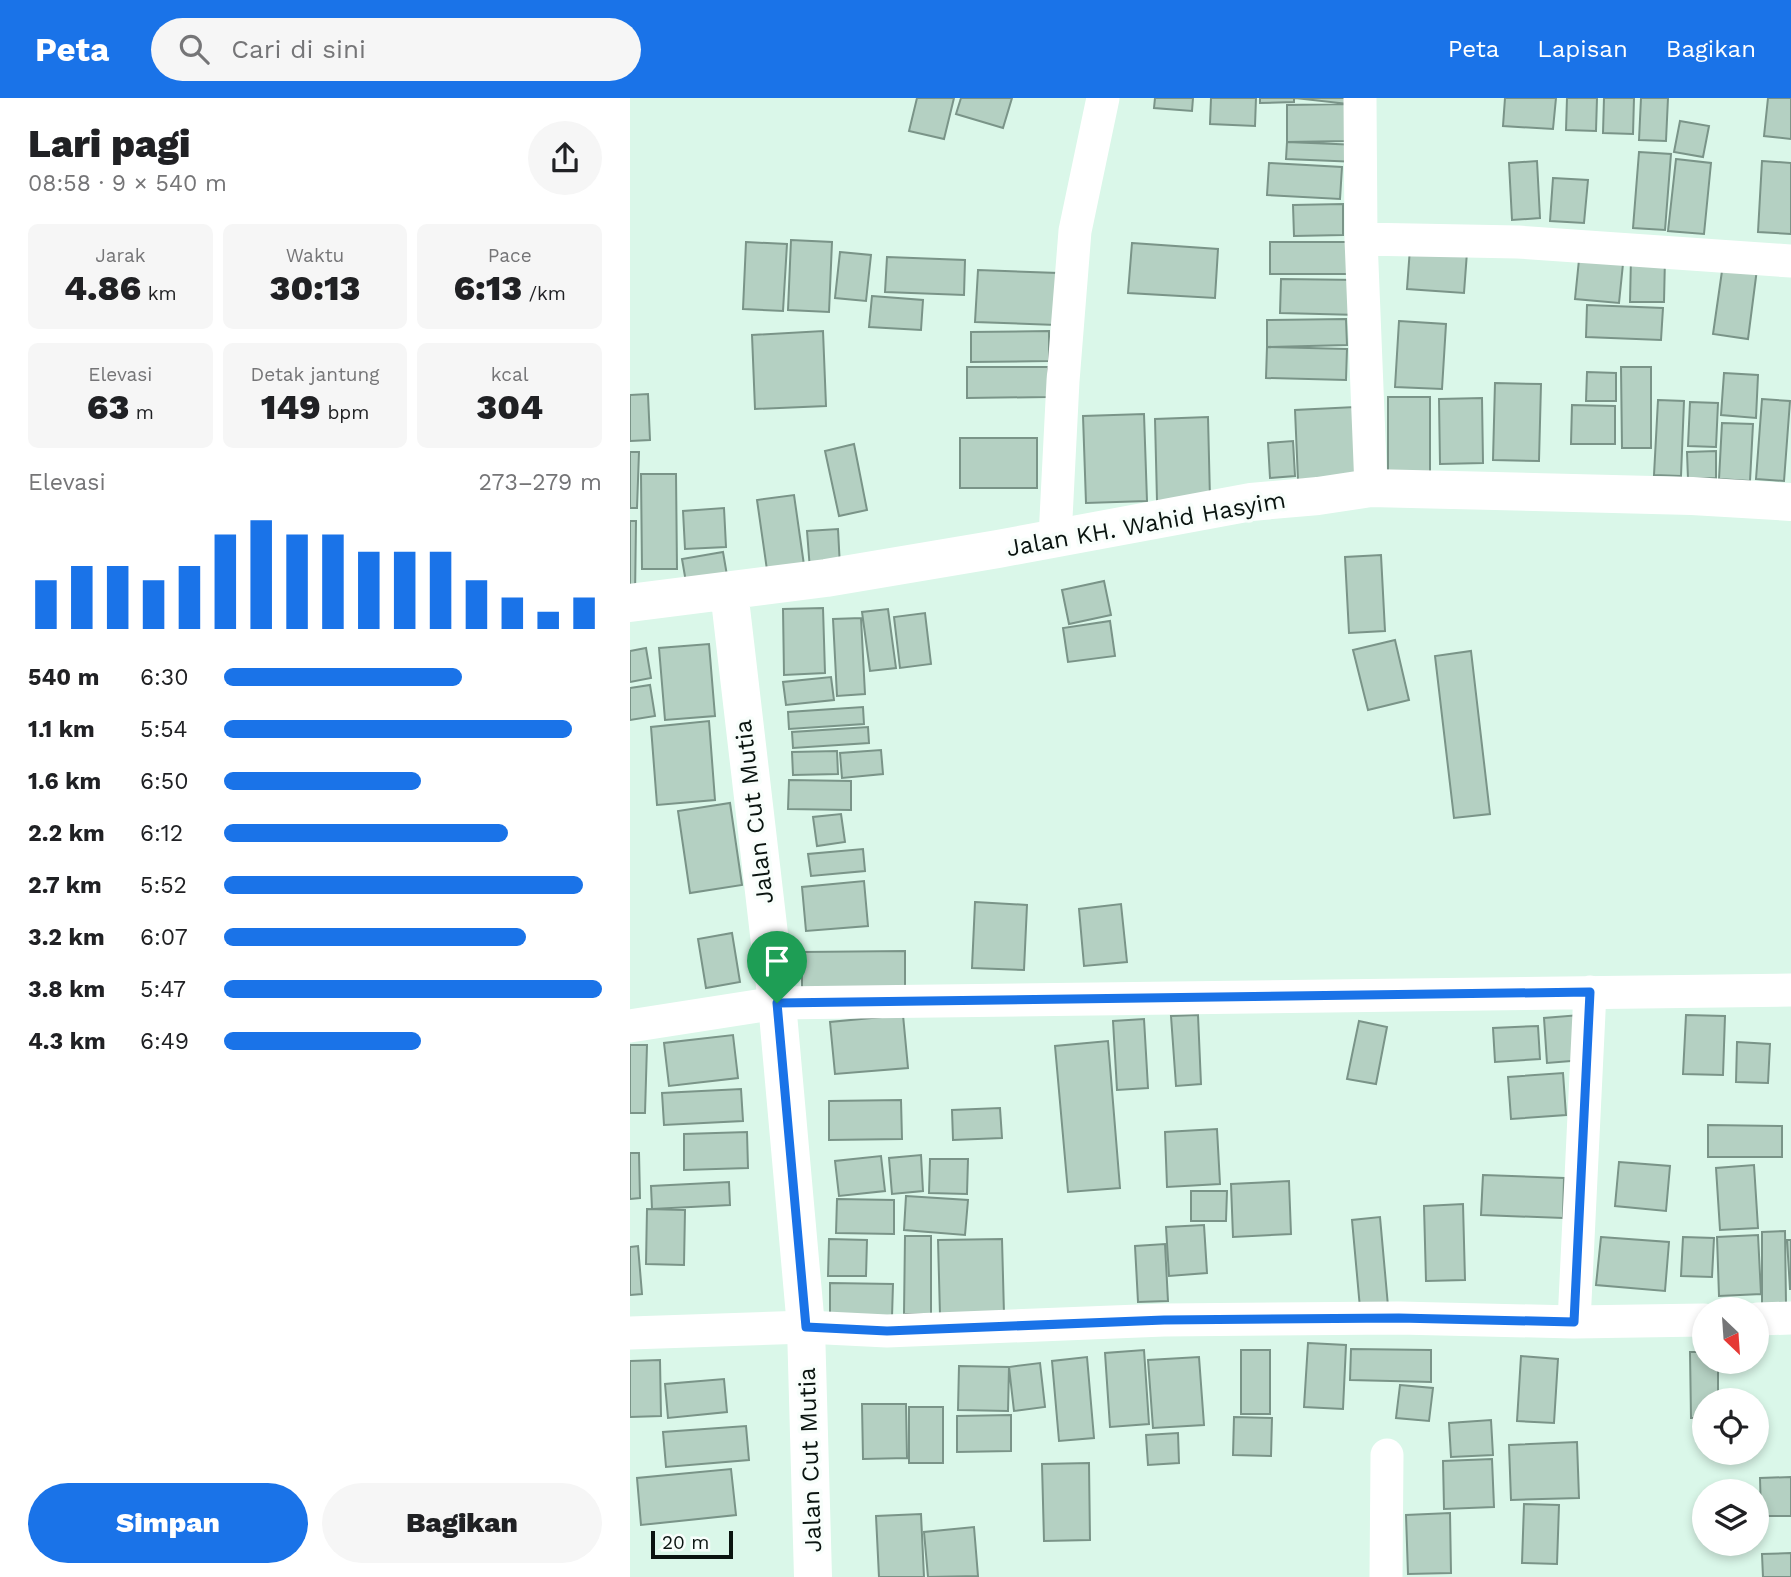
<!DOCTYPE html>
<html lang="id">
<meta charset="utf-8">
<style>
:root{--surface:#fff;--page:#f6f6f6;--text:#202124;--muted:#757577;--accent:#1a73e8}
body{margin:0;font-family:"Work Sans",sans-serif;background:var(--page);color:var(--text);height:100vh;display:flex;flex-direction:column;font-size:26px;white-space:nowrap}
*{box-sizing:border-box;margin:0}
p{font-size:23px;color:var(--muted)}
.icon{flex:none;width:38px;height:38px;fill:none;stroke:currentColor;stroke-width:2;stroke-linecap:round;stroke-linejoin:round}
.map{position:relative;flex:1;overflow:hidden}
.sheet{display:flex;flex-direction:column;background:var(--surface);width:630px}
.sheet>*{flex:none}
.needle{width:46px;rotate:155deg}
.controls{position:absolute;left:1062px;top:1199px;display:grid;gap:14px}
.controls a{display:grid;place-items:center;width:77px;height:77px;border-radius:50%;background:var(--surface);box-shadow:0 4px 10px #0003;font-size:35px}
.scale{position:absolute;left:21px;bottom:18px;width:82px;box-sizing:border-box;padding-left:7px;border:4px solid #0a1410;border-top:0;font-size:19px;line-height:24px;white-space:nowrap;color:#0a1410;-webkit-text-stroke:5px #f8fefb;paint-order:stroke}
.pin{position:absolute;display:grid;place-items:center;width:60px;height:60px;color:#fff;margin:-72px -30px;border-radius:50% 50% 50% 0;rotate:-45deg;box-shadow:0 0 7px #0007}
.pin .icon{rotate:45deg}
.round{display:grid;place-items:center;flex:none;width:74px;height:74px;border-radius:37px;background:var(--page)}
.overview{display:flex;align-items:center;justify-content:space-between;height:119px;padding:0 28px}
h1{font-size:38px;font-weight:800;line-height:52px}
.figures{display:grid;grid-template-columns:repeat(3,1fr);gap:10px;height:119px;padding:7px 28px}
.figures div{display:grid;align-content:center;border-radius:10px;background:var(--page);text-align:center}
.figures b{font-size:35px;font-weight:800}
.figures small{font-size:19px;font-weight:400}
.figures p{font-size:19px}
.chart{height:196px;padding:14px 28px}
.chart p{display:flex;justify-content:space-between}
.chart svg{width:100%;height:126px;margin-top:7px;stroke:var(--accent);stroke-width:6}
.action{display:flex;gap:14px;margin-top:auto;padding:14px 28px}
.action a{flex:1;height:80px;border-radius:42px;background:var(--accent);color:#fff;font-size:28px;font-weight:800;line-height:80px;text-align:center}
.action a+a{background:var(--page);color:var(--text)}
ul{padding:0 28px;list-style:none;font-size:23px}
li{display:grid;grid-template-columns:112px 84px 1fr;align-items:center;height:52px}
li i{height:18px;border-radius:9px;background:var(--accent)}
header{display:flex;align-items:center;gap:42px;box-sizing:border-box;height:98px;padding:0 35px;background:var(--accent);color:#fff}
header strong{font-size:33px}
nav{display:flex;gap:38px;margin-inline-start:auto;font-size:24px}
.search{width:490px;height:63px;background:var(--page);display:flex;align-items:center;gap:18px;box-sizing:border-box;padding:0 24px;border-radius:38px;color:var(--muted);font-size:26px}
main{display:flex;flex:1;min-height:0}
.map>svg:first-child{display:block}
.building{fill:#b4d0c2;stroke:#7a9488;stroke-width:2}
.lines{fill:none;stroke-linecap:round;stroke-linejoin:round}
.minor{stroke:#fff;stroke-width:33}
.tertiary{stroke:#fff;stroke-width:38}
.route-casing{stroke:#fff;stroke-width:14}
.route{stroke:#1a73e8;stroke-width:9}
.labels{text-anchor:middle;stroke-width:7;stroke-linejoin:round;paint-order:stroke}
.street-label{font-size:24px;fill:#0a1410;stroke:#f8fefb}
</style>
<header>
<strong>Peta</strong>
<div class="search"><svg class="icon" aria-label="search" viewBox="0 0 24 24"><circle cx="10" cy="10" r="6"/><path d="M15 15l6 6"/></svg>Cari di sini</div>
<nav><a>Peta</a><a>Lapisan</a><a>Bagikan</a></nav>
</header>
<main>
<section class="sheet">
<div class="overview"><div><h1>Lari pagi</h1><p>08:58 · 9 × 540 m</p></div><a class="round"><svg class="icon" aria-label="share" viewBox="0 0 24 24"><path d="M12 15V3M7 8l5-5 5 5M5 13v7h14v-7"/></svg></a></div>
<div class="figures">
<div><p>Jarak</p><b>4.86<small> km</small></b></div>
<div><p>Waktu</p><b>30:13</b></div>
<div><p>Pace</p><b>6:13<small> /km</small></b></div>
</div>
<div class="figures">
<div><p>Elevasi</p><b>63<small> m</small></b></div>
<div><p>Detak jantung</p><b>149<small> bpm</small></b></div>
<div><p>kcal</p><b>304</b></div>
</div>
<div class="chart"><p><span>Elevasi</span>273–279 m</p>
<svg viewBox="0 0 160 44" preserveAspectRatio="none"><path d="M5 44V27M15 44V22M25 44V22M35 44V27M45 44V22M55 44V11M65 44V6M75 44V11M85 44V11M95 44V17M105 44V17M115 44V17M125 44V27M135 44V33M145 44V38M155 44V33"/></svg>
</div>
<ul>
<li><b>540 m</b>6:30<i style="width:63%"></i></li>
<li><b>1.1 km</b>5:54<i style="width:92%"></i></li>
<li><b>1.6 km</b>6:50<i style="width:52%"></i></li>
<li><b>2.2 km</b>6:12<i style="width:75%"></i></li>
<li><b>2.7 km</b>5:52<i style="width:95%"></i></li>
<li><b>3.2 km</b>6:07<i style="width:80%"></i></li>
<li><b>3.8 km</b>5:47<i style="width:100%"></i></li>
<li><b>4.3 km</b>6:49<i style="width:52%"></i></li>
</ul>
<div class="action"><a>Simpan</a><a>Bagikan</a></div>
</section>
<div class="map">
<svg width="1161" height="1479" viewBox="0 0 1161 1479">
<rect width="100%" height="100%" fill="#daf7e9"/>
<path class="building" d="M287,0H324L314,41L279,33Z
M331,0H382L373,30L326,16Z
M525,0H563L562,13L524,10Z
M581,0H626L625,28L580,26Z
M630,0H664V4L630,5Z
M665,0H719L718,6Z
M875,0H926L923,31L873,28Z
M937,0H967L966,33L936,32Z
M974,0H1004L1003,36L973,35Z
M1011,0H1038L1036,43L1009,42Z
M1138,0H1161V41L1134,38Z
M718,6L719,43L657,44V7Z
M1050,23L1079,28L1073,59L1044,54Z
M657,44L729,47L728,64L656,61Z
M1009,54L1041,56L1035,132L1003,130Z
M1046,61L1081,65L1074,136L1038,133Z
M907,63L910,120L882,122L879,65Z
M1132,63L1161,65V136L1128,134Z
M639,65L712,69L710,101L637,97Z
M923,80L958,82L954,125L920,123Z
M713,106V137L664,138L663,107Z
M161,142L202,144L199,214L158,212Z
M116,144L157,146L153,213L113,211Z
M640,144H718L717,176H640Z
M502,145L588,151L585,200L498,195Z
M780,150L837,154L834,195L777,191Z
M950,152L994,156L989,205L945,201Z
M210,154L241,157L236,203L205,200Z
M257,159L335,162L334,197L255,194Z
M1001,159H1035L1034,204H1000Z
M1093,166L1127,171L1118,241L1083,236Z
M348,172L428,175L426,227L345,224Z
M651,181L730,182L729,217L650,215Z
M242,198L293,202L291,232L239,229Z
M957,207L1033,210L1031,242L956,239Z
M716,221L717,247L637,249V222Z
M769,223L816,226L812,291L765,289Z
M193,233L196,308L125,311L122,237Z
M419,233V263L341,264V234Z
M637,249L717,251L716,282L636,280Z
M337,269H418V299L337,300Z
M991,269H1021V350H992Z
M957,274L986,275V303H956Z
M1094,275L1128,277L1126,320L1091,317Z
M865,285L911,286L909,363L863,362Z
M18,296L20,342L0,343V297Z
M758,299H800V374H758Z
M852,300L853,365L810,366L809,301Z
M1132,301L1160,303L1154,383L1126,381Z
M1028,302L1054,303L1051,378L1024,377Z
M1060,304L1088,305L1086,349L1058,348Z
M942,307L985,308V346H941Z
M725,309L729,379L668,382L665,312Z
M514,316L517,403L456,405L453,318Z
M578,319L580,401L527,403L525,321Z
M1092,325L1123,326L1120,383L1089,381Z
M330,340H407V390H330Z
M663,343L665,378L640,380L638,345Z
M224,346L237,412L209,418L195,353Z
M1086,353V380L1058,381L1057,354Z
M0,354H9L7,410H0Z
M11,376H46L47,471H12Z
M164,397L174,467L137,472L127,402Z
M94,410L96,449L55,451L53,413Z
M0,423H6L5,500L0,499Z
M208,431L210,469L180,472L177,433Z
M93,454L99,489L58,496L52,461Z
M751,457L755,533L719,535L715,459Z
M474,483L481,517L439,526L432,492Z
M193,510L195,575L154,577L153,511Z
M258,511L266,570L240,573L232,514Z
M295,515L301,566L270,570L264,519Z
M231,520L235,596L207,598L203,521Z
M480,523L485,558L438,564L433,530Z
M765,542L779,602L738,612L723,552Z
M79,546L85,618L35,622L29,550Z
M16,550L21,580L0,584V553Z
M841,553L860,716L824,720L805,558Z
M201,579L204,602L156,607L153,584Z
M20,587L25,618L0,622V590Z
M233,609L234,626L159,631L158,614Z
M79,623L85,702L27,707L21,629Z
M238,629L239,645L163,650L162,634Z
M251,652L253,676L212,680L210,655Z
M207,653L208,676L163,677L162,654Z
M159,682L221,683V712L158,711Z
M100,705L112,787L60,795L48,713Z
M211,716L215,744L187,748L183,719Z
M233,751L235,773L181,778L178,756Z
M234,783L238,828L176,833L172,789Z
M345,804L397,807L394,872L342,870Z
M491,806L497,864L454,868L449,811Z
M102,835L110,884L76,890L68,841Z
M275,853V890L172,891V854Z
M273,917L278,970L205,976L200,924Z
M568,917L571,986L546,988L541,918Z
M950,917L953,962L917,965L914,920Z
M1056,917L1095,918L1093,977L1053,976Z
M514,921L518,990L487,992L483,923Z
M729,923L757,929L746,986L717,981Z
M908,928L910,961L865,964L863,930Z
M103,937L108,980L39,988L34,945Z
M478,943L490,1090L438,1094L425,948Z
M1107,944L1140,946L1138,985L1106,984Z
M0,947H17L15,1015H0Z
M933,975L936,1017L881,1021L878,979Z
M111,991L113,1023L34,1027L32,995Z
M271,1002L272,1041L199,1042V1003Z
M370,1010L372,1040L323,1042L322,1012Z
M1078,1027L1152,1028V1059H1078Z
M587,1031L590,1086L537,1089L535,1034Z
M117,1034L118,1070L54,1072V1036Z
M0,1055H9L10,1100L0,1101Z
M291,1057L293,1093L262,1096L259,1060Z
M251,1058L255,1093L209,1098L205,1063Z
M300,1061H338L337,1096L299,1095Z
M989,1064L1040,1068L1036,1113L985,1108Z
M1124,1067L1128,1130L1090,1132L1086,1070Z
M853,1077L934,1080L933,1120L851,1117Z
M659,1083L661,1136L603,1139L601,1086Z
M99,1084L100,1107L22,1111L21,1088Z
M561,1093H597L596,1123H561Z
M276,1098L338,1102L335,1137L274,1132Z
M207,1101L264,1102V1136L206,1135Z
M833,1106L835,1182L796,1183L794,1108Z
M17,1111L55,1112L54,1167L16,1166Z
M750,1119L758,1208L730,1210L722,1122Z
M574,1127L577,1175L539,1178L536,1129Z
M1155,1133L1156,1206H1132V1134Z
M1128,1137L1131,1196L1089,1198L1087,1139Z
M275,1138H301V1216H274Z
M971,1139L1039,1144L1035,1193L966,1187Z
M1053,1139L1084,1140L1082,1179L1051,1178Z
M199,1141L237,1142L236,1178H198Z
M372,1141L374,1216L310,1217L308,1142Z
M1157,1142H1161V1191H1160Z
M535,1146L538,1203L508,1204L505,1148Z
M8,1148L12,1196L0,1197V1149Z
M200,1185L263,1186L262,1219H200Z
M678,1245L716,1247L713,1311L674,1309Z
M721,1251L801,1252V1284L720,1282Z
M514,1252L519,1326L480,1329L475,1255Z
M611,1252H640V1316H611Z
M1060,1254H1074V1264H1088V1302H1074V1320H1061Z
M891,1258L928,1261L924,1325L887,1323Z
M457,1259L464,1340L429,1343L422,1263Z
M569,1259L574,1327L523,1330L518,1262Z
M30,1262L31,1318L0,1319V1263Z
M410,1265L415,1309L384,1313L379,1269Z
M329,1268L379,1269L378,1313L328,1312Z
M94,1281L97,1314L38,1320L35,1286Z
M770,1287L803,1290L799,1323L766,1320Z
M232,1306H276L277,1360L233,1361Z
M279,1309H313V1365H279Z
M381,1317V1353L327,1354V1318Z
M604,1319L642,1320L641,1358L603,1357Z
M861,1322L863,1357L821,1359L819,1325Z
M116,1328L119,1362L36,1369L33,1334Z
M548,1335L549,1365L518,1367L516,1337Z
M947,1344L949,1400L881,1402L879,1347Z
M862,1361L864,1409L814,1411L813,1363Z
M459,1365L460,1442L414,1443L412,1366Z
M101,1371L106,1417L11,1427L7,1380Z
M1161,1379V1418H1131L1130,1380Z
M894,1406L929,1407L927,1466L892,1465Z
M820,1415L821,1475L778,1476L776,1417Z
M291,1416L294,1479H249L246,1418Z
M344,1429L348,1478L298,1479L294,1434Z
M1161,1455V1479H1133L1132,1456Z"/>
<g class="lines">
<path class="minor" d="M730,0L731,141L741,390
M731,141L888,144L1161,163
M425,440L433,283L445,133L473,0
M0,928L147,905L1161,892
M1127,1221L1161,1220
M944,1224L960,894
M0,1235L176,1229L257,1233L534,1222L769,1220L944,1224L1074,1222
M756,1479L757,1357"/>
<path class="tertiary" d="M99,493L147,905L176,1229L183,1479
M0,505L196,480L368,451L621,404L688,398L741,390L1062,398L1161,404"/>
</g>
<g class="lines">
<g class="route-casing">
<path id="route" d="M960,894L944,1224L769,1220L534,1222L257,1233L176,1229L147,905Z"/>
</g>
<use href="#route" class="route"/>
</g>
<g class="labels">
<g class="street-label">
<text transform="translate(516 426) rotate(-10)" y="8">Jalan KH. Wahid Hasyim</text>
<text transform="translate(124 714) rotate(-97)" y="8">Jalan Cut Mutia</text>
<text transform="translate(180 1362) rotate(-92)" y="8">Jalan Cut Mutia</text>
</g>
</g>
</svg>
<div class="controls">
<a><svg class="needle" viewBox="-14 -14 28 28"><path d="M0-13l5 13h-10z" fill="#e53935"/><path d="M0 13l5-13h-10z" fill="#757577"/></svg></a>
<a><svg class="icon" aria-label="locate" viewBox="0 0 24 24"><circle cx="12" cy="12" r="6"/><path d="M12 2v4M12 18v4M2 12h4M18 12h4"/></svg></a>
<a><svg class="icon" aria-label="layers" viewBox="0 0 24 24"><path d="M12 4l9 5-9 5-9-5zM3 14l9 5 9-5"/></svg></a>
</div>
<div class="scale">20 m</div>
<div class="pin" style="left:147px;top:905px;background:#1e9e55"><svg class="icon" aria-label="arrive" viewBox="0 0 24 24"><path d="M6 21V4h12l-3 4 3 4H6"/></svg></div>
</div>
</main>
